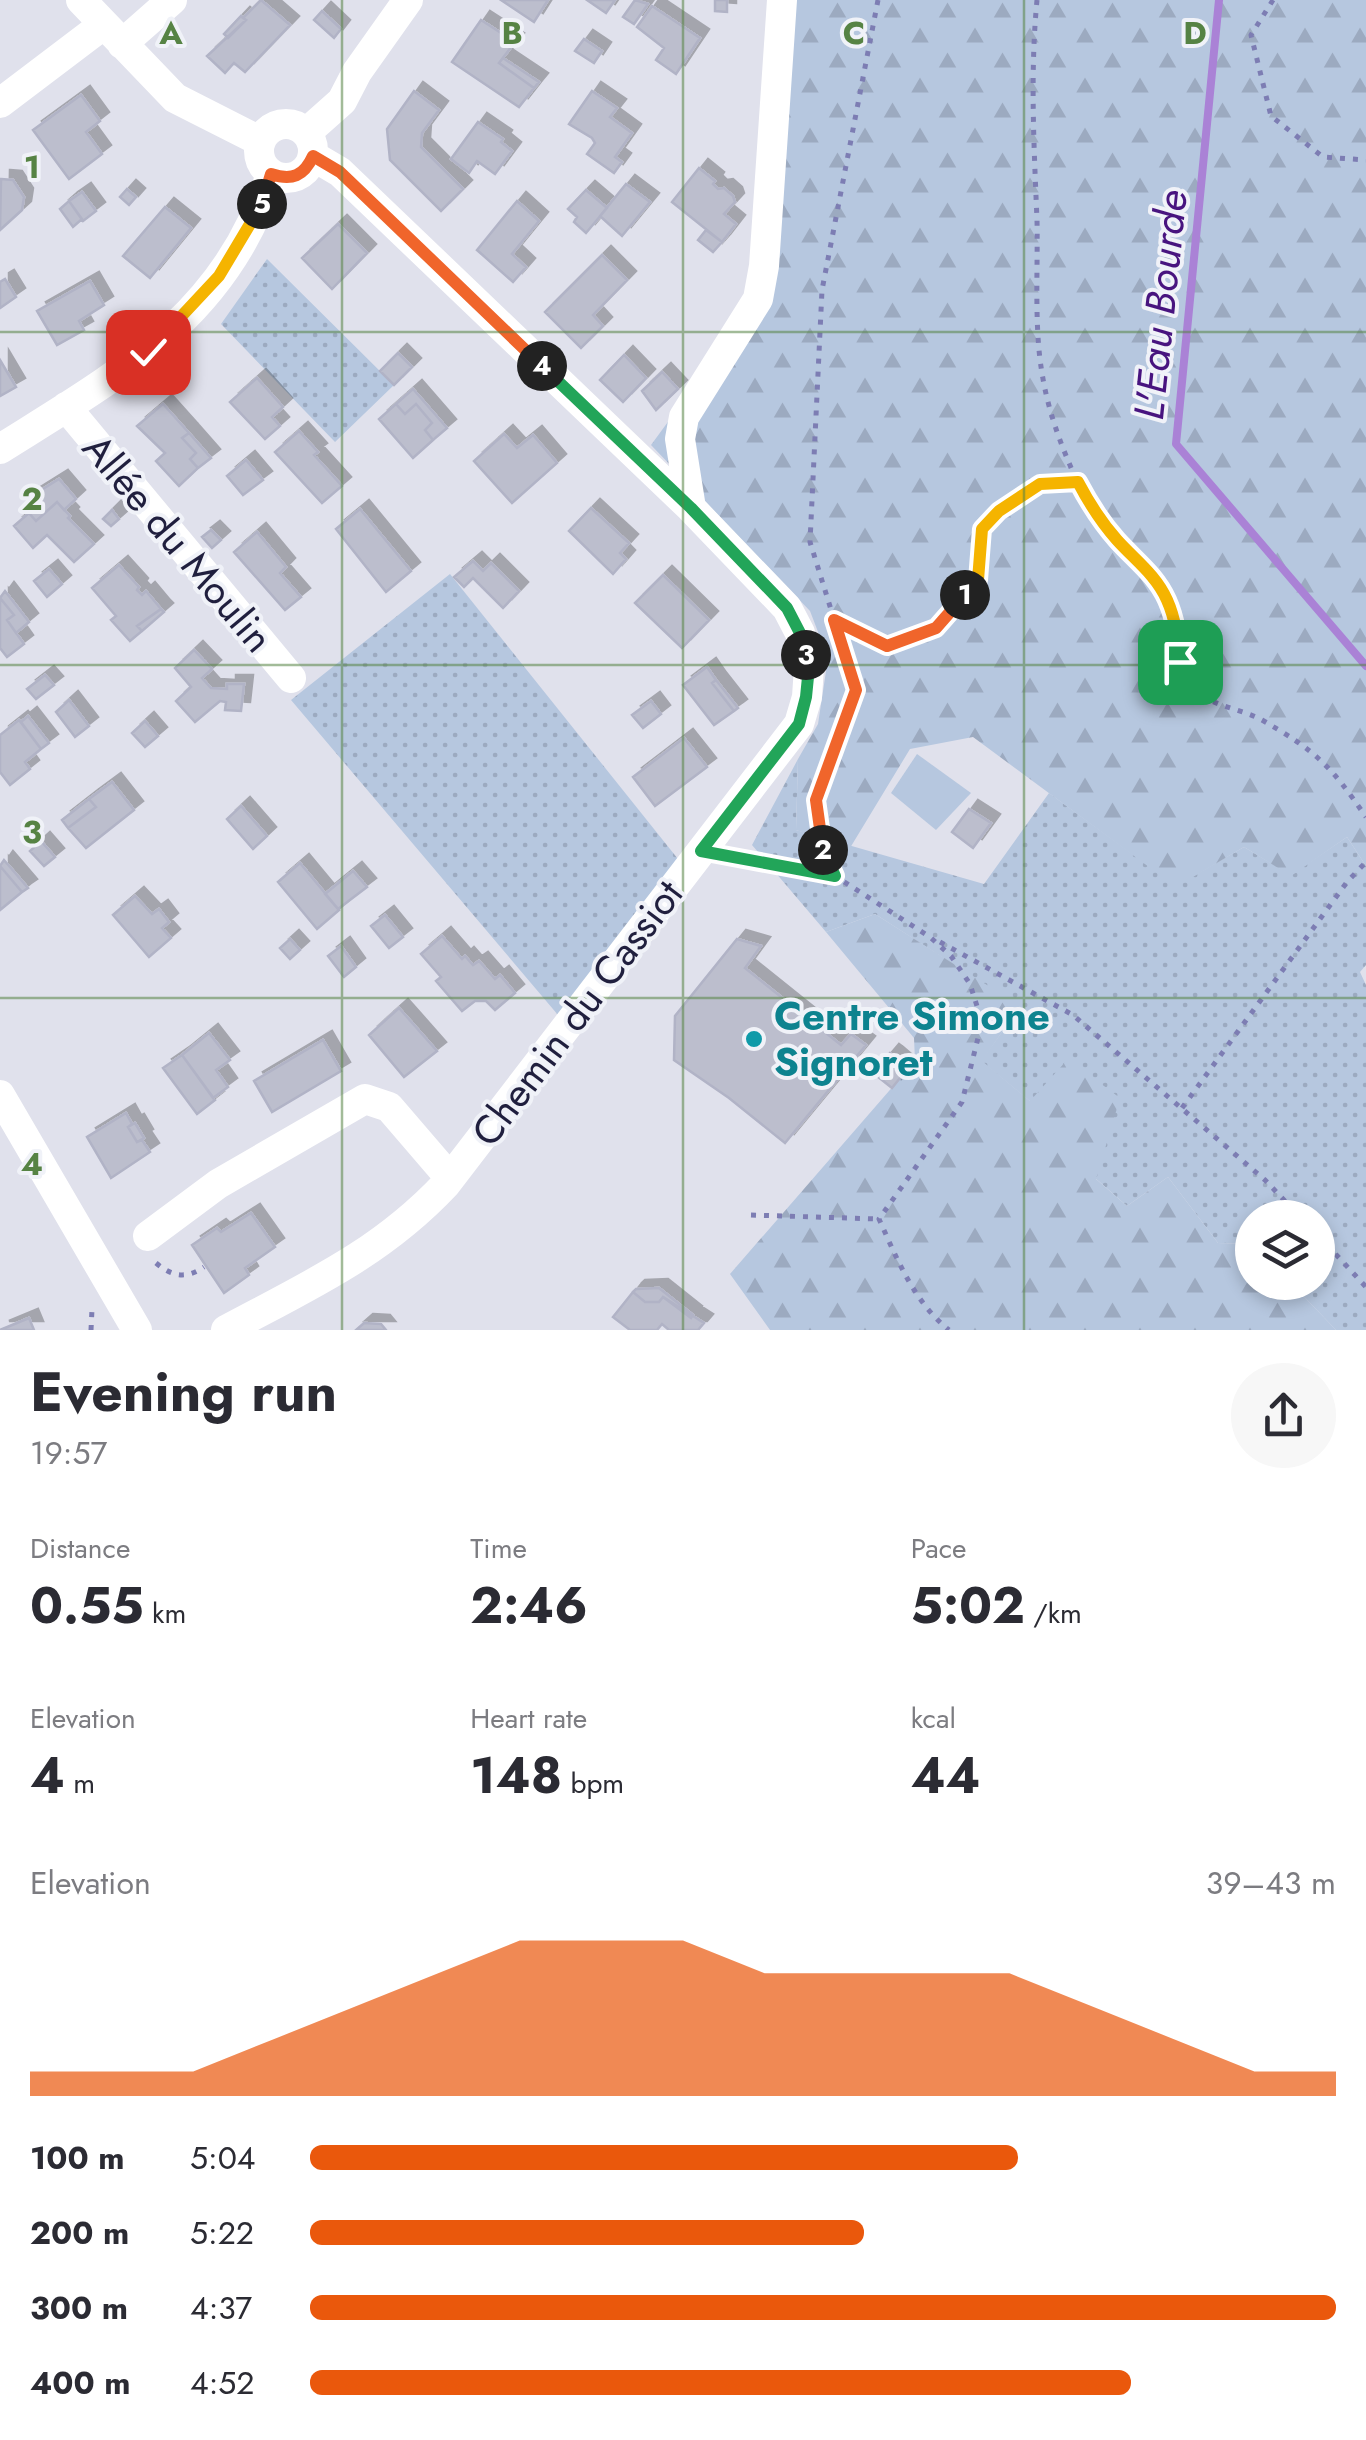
<!DOCTYPE html>
<meta charset="utf-8">
<style>
:root{--surface:#fff;--page:#f7f7f7;--text:#2b2b33;--muted:#7c7c81;--accent:#ea580c}
body{margin:0;font-family:Jost,sans-serif;background:var(--page);color:var(--text);height:100vh;display:flex;flex-direction:column;font-size:38px;white-space:nowrap}
*{box-sizing:border-box;margin:0}
p{font-size:32px;color:var(--muted)}
.icon{flex:none;width:55px;height:55px;fill:none;stroke:currentColor;stroke-width:2;stroke-linecap:round;stroke-linejoin:round}
.map{position:relative;height:1330px;overflow:hidden}
.sheet{display:flex;flex-direction:column;background:var(--surface);flex:1}
.sheet>*{flex:none}
.buttons{position:absolute;left:1235px;top:1200px;display:grid;gap:20px}
.buttons a{display:grid;place-items:center;width:100px;height:100px;border-radius:50%;background:var(--surface);box-shadow:0 5px 15px #0003;font-size:50px}
.pin{position:absolute;display:grid;place-items:center;width:85px;height:85px;color:#fff;margin:-42px;border-radius:20px;box-shadow:0 5px 15px #0006}
.km{position:absolute;width:50px;height:50px;margin:-25px;border-radius:50%;background:#222;color:#fff;font-size:28px;line-height:50px;text-align:center}
.round{display:grid;place-items:center;flex:none;width:105px;height:105px;border-radius:52px;background:var(--page)}
.headline{display:flex;align-items:center;justify-content:space-between;height:170px;padding:0 30px}
h1{font-size:55px;font-weight:700;line-height:75px}
.metrics{display:grid;grid-template-columns:repeat(3,1fr);gap:15px;height:170px;padding:10px 30px}
.metrics div{display:grid;align-content:center}
.metrics b{font-size:50px;font-weight:700}
.metrics small{font-size:28px;font-weight:400}
.metrics p{font-size:28px}
.chart{height:280px;padding:20px 30px}
.chart p{display:flex;justify-content:space-between}
.chart svg{width:100%;height:180px;margin-top:10px;fill:var(--accent);opacity:.7}
ul{padding:0 30px;list-style:none;font-size:32px}
li{display:grid;grid-template-columns:160px 120px 1fr;align-items:center;height:75px}
li i{height:25px;border-radius:12px;background:var(--accent)}
.map>svg:first-child{display:block}
.green{fill:url(#green-dots)}
.forest{fill:url(#forest-firs)}
.pitch{fill:#b6c7df}
.lines{fill:none;stroke-linecap:round;stroke-linejoin:round}
.stream{stroke:#aa82d6;stroke-width:8}
.building{fill:#bcbecd;stroke:#b1b3c6;stroke-width:2.5;filter:url(#shadow)}
.path{stroke:#7d7db3;stroke-width:5;stroke-dasharray:5 8;stroke-linecap:butt}
.minor{stroke:#fff;stroke-width:30}
.split-1-casing{stroke:#fff;stroke-width:20}
.split-2-casing{stroke:#fff;stroke-width:20}
.split-3-casing{stroke:#fff;stroke-width:20}
.split-4-casing{stroke:#fff;stroke-width:20}
.split-5-casing{stroke:#fff;stroke-width:20}
.split-6-casing{stroke:#fff;stroke-width:20}
.split-1{stroke:#f5b400;stroke-width:12}
.split-2{stroke:#f0652b;stroke-width:12}
.split-3{stroke:#22a559;stroke-width:12}
.split-4{stroke:#22a559;stroke-width:12}
.split-5{stroke:#f0652b;stroke-width:12}
.split-6{stroke:#f5b400;stroke-width:12}
.grid{fill:none;stroke:#568344;stroke-width:2.5;stroke-opacity:0.55}
.culture-dot{fill:#0f9aa8;stroke:#f0f2f8;stroke-width:4}
.labels{text-anchor:middle;stroke-width:8;stroke-linejoin:round;paint-order:stroke}
.street-label{font-size:40px;fill:#201f3e;stroke:#f0f2f8}
.culture-label{font-size:40px;font-weight:bold;fill:#0d838f;stroke:#f0f2f8;text-anchor:start}
.water-label{font-size:42px;font-style:italic;fill:#48147f;stroke:#f0f2f8}
.grid-label{font-size:32px;text-anchor:middle;font-weight:bold;fill:#568344;stroke:#f0f2f8;stroke-width:8;stroke-linejoin:round;paint-order:stroke}
</style>
<div class="map">
<svg width="1366" height="1330" viewBox="0 0 1366 1330">
<defs>
<pattern id="green-dots" width="8" height="8" patternUnits="userSpaceOnUse" patternTransform="scale(2.5)"><rect width="8" height="8" fill="#b6c7df"/><path d="M2 2h.1M6 6h.1" fill="none" stroke="#9caac0" stroke-width="1.8" stroke-linecap="round"/></pattern>
<pattern id="forest-firs" width="22" height="20" patternUnits="userSpaceOnUse" patternTransform="scale(2.5)"><rect width="22" height="20" fill="#b6c7df"/><path d="M5 1l3.5 6h-7zM16 11l3.5 6h-7z" fill="#9caac0"/></pattern>
<filter id="shadow"><feDropShadow dx="9" dy="-9" stdDeviation="0" flood-color="#0004"/></filter>
</defs>
<rect width="100%" height="100%" fill="#e0e1ec"/>
<path class="green" d="M267,259L394,385L335,442L221,324Z
M450,574L678,859L558,1015L291,700Z
M798,759L796,830L984,884L1049,793L1176,886L1244,847L1291,875L1347,837L1366,866V965L1360,972L1366,985V1330H1336L1291,1283L1318,1282V1218H1252V1244L1218,1243L1168,1177L1127,1206L1095,1178L1119,1098L1068,1060L1031,1102L981,1061L1020,1007L875,914L826,932L752,845Z"/>
<path class="forest" d="M782,0H1366V866L1347,837L1291,876L1244,847L1176,887L973,737L910,749L850,848L796,830L798,759L818,724L828,658L810,611L651,445L758,299Z
M875,914L1020,1006L982,1061L1030,1101L1068,1059L1120,1098L1096,1179L1127,1206L1168,1177L1218,1243L1252,1244V1282L1291,1283L1336,1330H770L730,1274L915,1061L914,1038L826,932Z"/>
<path class="pitch" d="M917,754L971,793L936,830L891,793Z"/>
<g class="lines">
<path class="stream" d="M1219,0L1176,444L1366,666"/>
</g>
<path class="building" d="M261,0L290,25L245,72L234,63L225,73L207,56L246,20L243,18Z
M501,0H548L534,22Z
M587,0H615L606,13Z
M635,0L648,4L634,24L623,17Z
M715,0H727V12L715,11Z
M652,6L700,38L676,74L656,60L664,48L637,27Z
M322,11L341,29L334,38L314,20Z
M241,16L246,20L228,38L224,34Z
M481,20L515,42L499,63L534,88L519,107L452,62Z
M584,39L602,51L594,63L575,51Z
M503,58L539,82L534,88L499,63Z
M414,91L439,110L422,133L421,147L463,189L441,211L390,160L387,129Z
M592,91L617,108L610,117L632,133L615,157L622,162L614,173L587,154L595,143L592,138L569,124Z
M81,95L100,121L86,132L102,154L69,179L33,130Z
M478,122L503,139L501,142L512,151L495,174L477,161L469,173L451,159Z
M699,168L715,181L713,184L718,189L724,188L733,196L735,202L724,214L736,224L722,242L672,202Z
M1,179L13,180L24,197L22,210L0,230Z
M626,184L650,202L622,236L600,216Z
M127,189L136,197L129,205L120,197Z
M586,190L607,208L586,233L574,222L577,217L568,209Z
M82,192L96,211L83,221L69,201Z
M69,201L82,219L73,227L60,209Z
M517,201L539,221L512,254L526,267L513,282L477,250Z
M165,207L191,228L150,278L123,256Z
M338,224L367,253L332,289L302,258Z
M706,230L722,242L713,252L698,240Z
M602,255L627,280L593,315L603,326L581,348L545,312Z
M5,279L16,297L0,308V282Z
M90,281L104,305L79,321L84,330L57,345L37,311Z
M398,353L412,367L394,385L380,371Z
M624,355L646,378L623,402L600,380Z
M0,360L16,387L0,396Z
M662,372L678,389L656,410L642,391Z
M257,378L283,407L272,417L280,426L265,439L230,402Z
M413,389L447,428L433,440L425,430L432,423L416,404L405,414L396,404Z
M163,404L189,433L182,438L196,453L190,459L198,468L179,486L156,461L165,453L137,426Z
M396,404L405,414L416,404L432,423L425,430L433,440L413,458L379,419Z
M299,431L318,452L314,455L342,486L322,503L275,452Z
M189,433L211,458L198,468L190,459L196,453L182,438Z
M504,434L517,448L533,435L557,463L512,503L474,461Z
M246,460L263,480L243,495L227,476Z
M59,479L76,499L64,510L57,502L45,513L30,497Z
M57,502L70,516L68,518L94,544L74,562L47,535L33,548L14,526L29,513L36,521Z
M38,505L45,513L36,521L29,513Z
M591,508L629,543L620,553L626,559L613,574L569,531Z
M360,509L411,571L386,592L336,529Z
M112,510L119,519L111,526L103,519Z
M211,530L221,540L212,548L202,537Z
M257,532L286,567L280,573L301,597L285,610L234,552Z
M473,561L483,571L491,563L519,591L503,608L473,578L464,587L454,577Z
M119,565L139,587L137,590L142,595L146,591L161,609L137,626L142,631L130,641L111,620L116,616L92,588Z
M49,569L62,584L47,597L34,581Z
M663,575L709,620L682,648L635,603Z
M5,591L29,622L16,633L7,620L14,615L0,598Z
M0,598L14,615L7,620L24,644L7,657L0,648Z
M161,609L164,612L142,631L137,626Z
M194,650L212,669L202,678L211,688L227,689V684H244L241,711L225,710L226,702L220,701L195,722L176,701L191,687L175,668Z
M707,667L716,680L712,683L734,711L714,725L683,685Z
M45,675L54,685L36,699L27,689Z
M716,680L738,708L734,711L712,683Z
M69,700L89,726L75,737L56,712Z
M651,701L661,714L643,728L632,715Z
M28,716L49,743L41,749L21,722Z
M19,720L41,749L25,762L30,769L10,785L0,772V735Z
M145,721L158,736L145,747L132,733Z
M684,738L707,767L655,806L633,777Z
M112,782L134,810L86,848L68,828L96,807L89,799Z
M89,799L96,807L68,828L62,820Z
M241,806L267,836L253,849L227,819Z
M969,809L991,823L973,848L952,832Z
M41,841L55,857L44,866L30,851Z
M4,860L28,888L22,892L0,866Z
M300,863L339,910L317,929L278,882Z
M0,866L22,892L0,910Z
M353,871L367,887L338,909L325,894Z
M135,896L152,914L159,909L169,922L162,928L171,938L149,957L113,915Z
M385,915L403,937L389,948L371,926Z
M442,936L462,959L465,956L473,965L479,961L495,979L500,975L515,993L495,1010L486,1001H475L462,1011L436,981L441,977L421,954Z
M290,939L300,950L290,959L280,948Z
M737,939L761,946L745,968L841,1045L851,1034L866,1045L785,1143L729,1098L674,1060L675,1016Z
M341,946L356,967L344,977L328,956Z
M399,1008L437,1051L404,1077L369,1035Z
M209,1033L230,1060L216,1070L228,1087L213,1098L182,1055Z
M323,1040L341,1071L272,1112L254,1081Z
M890,1053L894,1056L877,1076L873,1073Z
M182,1055L215,1100L197,1114L163,1068Z
M894,1056L908,1068L892,1088L877,1076Z
M126,1113L132,1124L128,1127L137,1142L142,1140L150,1152L111,1178L87,1137Z
M135,1123L144,1138L137,1142L128,1127Z
M251,1213L275,1247L245,1268L249,1275L224,1293L192,1245L217,1228L221,1232Z
M659,1288L693,1315L691,1318L663,1297L659,1302H645L633,1292L636,1289Z
M633,1292L645,1302H659L663,1297L704,1323L698,1330H669L662,1324L657,1330H630L613,1317Z
M29,1318L34,1330H0Z
M364,1323L381,1324L386,1330H356Z"/>
<g class="lines">
<path class="path" d="M878,0L822,290L810,542L856,690L816,800L821,846L835,876L930,937L951,956L970,984L982,1022L962,1102L879,1219C897,1259 914,1302 949,1330
M1037,0C1030,74 1034,146 1037,220C1038,268 1034,327 1042,373C1048,411 1061,446 1077,481C1100,529 1139,551 1164,595C1180,621 1172,657 1189,682C1206,707 1238,707 1262,720C1316,751 1331,766 1366,817
M1273,0L1251,35L1271,116L1323,157L1366,160
M835,620L887,646L935,628L978,580L982,529L999,511L1040,484L1078,481
M730,857L835,876
M940,942L1073,1015L1265,1180L1301,1218
M1182,1108L1347,882L1366,862
M751,1215L879,1219
M1318,1235L1366,1287
M156,1263C173,1277 186,1279 204,1267
M91,1330L92,1309"/>
<path class="minor" d="M81,0L175,98L260,141
M122,44L172,0
M0,103L103,25
M259 151a27 27 0 1 1 54 0a27 27 0 1 1-54 0Z
M306,133L342,101L357,72L408,0
M66,407L291,678
M0,449C116,376 228,316 271,174
M691,508L680,439L684,417L758,299L764,266L782,0
M0,1095L137,1330
M148,1236L218,1184L365,1099L389,1107L450,1178
M226,1330C308,1286 380,1254 445,1185L799,724L807,697L809,667L800,633L787,608L691,508L340,172L313,156"/>
</g>
<g class="lines">
<g class="split-1-casing">
<path id="split-1" d="M965,595L978,580L982,529L999,511L1040,484L1078,482C1089,503 1101,522 1117,540C1135,560 1156,575 1167,600C1176,620 1178,641 1180,662"/>
</g>
<g class="split-2-casing">
<path id="split-2" d="M823,850L816,800L856,690L834,620L887,646L936,628L965,595"/>
</g>
<g class="split-3-casing">
<path id="split-3" d="M806,655L809,667L806,697L799,724L701,851L835,876L823,850"/>
</g>
<g class="split-4-casing">
<path id="split-4" d="M542,366L691,508L787,608L800,633L806,655"/>
</g>
<g class="split-5-casing">
<path id="split-5" d="M262,204L271,174C292,181 304,176 313,156L340,172L542,366"/>
</g>
<g class="split-6-casing">
<path id="split-6" d="M148,352L219,276L262,204"/>
</g>
<use href="#split-1" class="split-1"/>
<use href="#split-2" class="split-2"/>
<use href="#split-3" class="split-3"/>
<use href="#split-4" class="split-4"/>
<use href="#split-5" class="split-5"/>
<use href="#split-6" class="split-6"/>
</g>
<path class="grid" d="M342,0V1330M683,0V1330M1024,0V1330M0,332H1366M0,665H1366M0,998H1366"/>
<circle class="culture-dot" cx="754" cy="1039" r="10"/>
<g class="labels">
<g class="street-label">
<text transform="translate(178 543) rotate(50)" y="14">Allée du Moulin</text>
<text transform="translate(577 1013) rotate(-53)" y="14">Chemin du Cassiot</text>
</g>
<g class="culture-label">
<text x="774" y="1030">Centre Simone<tspan x="774" dy="46">Signoret</tspan></text>
</g>
<g class="water-label">
<text transform="translate(1160 305) rotate(-84)" y="15">L'Eau Bourde</text>
</g>
</g>
<g class="grid-label">
<text x="171" y="44">A</text>
<text x="512" y="44">B</text>
<text x="854" y="44">C</text>
<text x="1195" y="44">D</text>
<text x="32" y="178">1</text>
<text x="32" y="510">2</text>
<text x="32" y="843">3</text>
<text x="32" y="1175">4</text>
</g>
</svg>
<div class="buttons">
<a><svg class="icon" aria-label="layers" viewBox="0 0 24 24"><path d="M12 4l9 5-9 5-9-5zM3 14l9 5 9-5"/></svg></a>
</div>
<div class="pin" style="left:1180px;top:662px;background:#1e9e55"><svg class="icon" aria-label="arrive" viewBox="0 0 24 24"><path d="M6 21V4h12l-3 4 3 4H6"/></svg></div>
<div class="pin" style="left:148px;top:352px;background:#d93025"><svg class="icon" aria-label="check" viewBox="0 0 24 24"><path d="M5 12l5 5 9-10"/></svg></div>
<b class="km" style="left:965px;top:595px">1</b>
<b class="km" style="left:823px;top:850px">2</b>
<b class="km" style="left:806px;top:655px">3</b>
<b class="km" style="left:542px;top:366px">4</b>
<b class="km" style="left:262px;top:204px">5</b>
</div>
<section class="sheet">
<div class="headline"><div><h1>Evening run</h1><p>19:57</p></div><a class="round"><svg class="icon" aria-label="share" viewBox="0 0 24 24"><path d="M12 15V3M7 8l5-5 5 5M5 13v7h14v-7"/></svg></a></div>
<div class="metrics">
<div><p>Distance</p><b>0.55<small> km</small></b></div>
<div><p>Time</p><b>2:46</b></div>
<div><p>Pace</p><b>5:02<small> /km</small></b></div>
</div>
<div class="metrics">
<div><p>Elevation</p><b>4<small> m</small></b></div>
<div><p>Heart rate</p><b>148<small> bpm</small></b></div>
<div><p>kcal</p><b>44</b></div>
</div>
<div class="chart"><p><span>Elevation</span>39–43 m</p>
<svg viewBox="0 0 160 44" preserveAspectRatio="none"><path d="M0 44V38L10 38L20 38L30 30L40 22L50 14L60 6L70 6L80 6L90 14L100 14L110 14L120 14L130 22L140 30L150 38L160 38V44z"/></svg>
</div>
<ul>
<li><b>100 m</b>5:04<i style="width:69%"></i></li>
<li><b>200 m</b>5:22<i style="width:54%"></i></li>
<li><b>300 m</b>4:37<i style="width:100%"></i></li>
<li><b>400 m</b>4:52<i style="width:80%"></i></li>
</ul>
</section>
